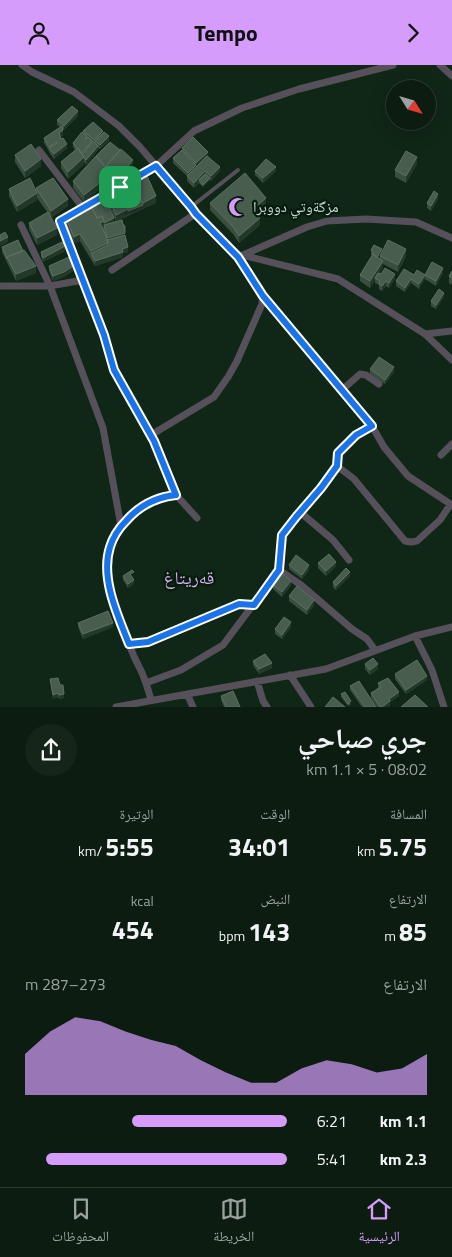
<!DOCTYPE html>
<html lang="ar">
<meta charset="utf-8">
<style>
:root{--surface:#0c1c10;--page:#152519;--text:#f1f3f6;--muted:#9aa19f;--line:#2c3a30;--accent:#d59cfb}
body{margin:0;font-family:"Titillium Web","Noto Naskh Arabic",sans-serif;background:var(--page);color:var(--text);direction:rtl;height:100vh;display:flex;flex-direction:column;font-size:19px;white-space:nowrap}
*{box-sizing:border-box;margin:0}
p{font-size:16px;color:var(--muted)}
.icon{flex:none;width:28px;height:28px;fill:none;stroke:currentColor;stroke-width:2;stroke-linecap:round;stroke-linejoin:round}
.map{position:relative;height:642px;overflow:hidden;direction:ltr}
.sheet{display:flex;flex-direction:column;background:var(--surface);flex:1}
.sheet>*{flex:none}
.needle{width:32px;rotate:127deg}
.controls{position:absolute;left:386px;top:15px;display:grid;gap:10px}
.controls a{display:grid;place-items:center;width:50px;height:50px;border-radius:50%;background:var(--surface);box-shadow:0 5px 20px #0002,0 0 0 1px var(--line);font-size:25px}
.pin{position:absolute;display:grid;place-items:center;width:42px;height:42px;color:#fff;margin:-21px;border-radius:10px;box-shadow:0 2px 8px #0006}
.round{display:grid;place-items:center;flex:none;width:52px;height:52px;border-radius:26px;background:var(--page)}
.head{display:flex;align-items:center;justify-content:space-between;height:85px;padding:0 25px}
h1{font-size:28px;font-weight:700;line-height:38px}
.stats{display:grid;grid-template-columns:repeat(3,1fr);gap:8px;height:85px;padding:5px 25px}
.stats div{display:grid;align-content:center}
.stats b{font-size:25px;font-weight:700}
.stats small{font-size:14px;font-weight:400}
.stats p{font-size:14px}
.chart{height:140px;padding:10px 25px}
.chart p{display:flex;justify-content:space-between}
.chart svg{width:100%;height:90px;margin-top:5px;fill:var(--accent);opacity:.7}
ul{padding:0 25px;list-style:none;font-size:16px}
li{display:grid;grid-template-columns:80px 60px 1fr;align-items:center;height:38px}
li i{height:12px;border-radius:6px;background:var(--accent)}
header{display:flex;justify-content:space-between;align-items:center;height:65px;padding:0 25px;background:var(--accent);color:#111;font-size:22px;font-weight:700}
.tab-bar{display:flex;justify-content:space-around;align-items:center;height:70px;border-top:1px solid var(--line);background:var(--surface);font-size:14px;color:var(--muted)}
.tab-bar a{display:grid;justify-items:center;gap:2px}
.tab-bar .current{color:var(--accent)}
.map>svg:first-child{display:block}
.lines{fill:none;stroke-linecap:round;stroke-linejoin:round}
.service{stroke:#56505a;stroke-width:4}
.minor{stroke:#56505a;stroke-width:7}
.wall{fill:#394e3f}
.shaded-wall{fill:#223828}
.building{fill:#495d4e;stroke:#5d7062}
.route-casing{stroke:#fff;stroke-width:10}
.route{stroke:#1a73e8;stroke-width:6}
.labels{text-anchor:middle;stroke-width:4.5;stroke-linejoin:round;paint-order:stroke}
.poi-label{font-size:15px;fill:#cbd8ce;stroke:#071c0d;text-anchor:start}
.quarter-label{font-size:18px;fill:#d7b0f2;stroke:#071c0d}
</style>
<header><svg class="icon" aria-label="forward" viewBox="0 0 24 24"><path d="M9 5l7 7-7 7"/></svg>Tempo<svg class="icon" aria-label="person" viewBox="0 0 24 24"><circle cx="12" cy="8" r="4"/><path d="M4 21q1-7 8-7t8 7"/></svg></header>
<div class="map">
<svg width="452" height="642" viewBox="0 0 452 642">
<rect width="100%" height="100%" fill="#102616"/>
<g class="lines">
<path class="service" d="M191,142L238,105"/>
<path class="minor" d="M22,0L32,7L74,27L119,61L140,82L191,142L195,149L238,192L242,190L338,214L425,269L452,295
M440,0L452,11
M39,85L83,143
M83,144L156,101L194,66L242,43L299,24L393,0
M71,150L60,156L104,270L114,305L154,376L177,431L197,453
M21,160L50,221L103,363L121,461
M243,190L307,162L327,156L366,154L416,157L452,173
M238,192L263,231L357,341L372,361L384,382L408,411L452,440
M112,205L195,149
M0,221H50L83,215
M425,269L452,266
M342,325L360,309L366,310L379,319
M151,370L214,332L228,312L237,296L262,239L263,231
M441,390L452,379
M337,401L354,414L405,476L411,477L417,476L440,455L450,440
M300,447L333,475L349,495
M279,505L282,470L296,452L321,423L337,401L338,388L356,370L372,361
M415,571L452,562
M129,579L148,577L239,539L254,540
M290,610L311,642
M257,616L263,636L267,642
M146,618L181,605L223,580L279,505L301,520L352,564L367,574L375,585
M187,629L193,642
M151,635C149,628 147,620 144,613C141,604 136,597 133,589C121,561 100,511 110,481C113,472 120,463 126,455C139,441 157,432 177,430
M116,642L326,604L415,571L432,605L444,642"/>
</g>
<path class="wall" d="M78,51L64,65L63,64V70L60,72L67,83L54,94L49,87V86L44,78V73L60,62L57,60V55Z
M83,66L103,68L109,76L100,84L98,83V85L86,100L84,97V99L68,114L61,103V97L75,85L73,82V78L83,68Z
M182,83L208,91L220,106L211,116L210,115L203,122L199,118L194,123L187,116V111L173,98V93L182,85Z
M15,90L41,101L25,113L15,97Z
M96,91L133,102L120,118L111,110V115L84,137L73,123V116Z
M417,99L406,118L395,112V105Z
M255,106H276L263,118L255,110Z
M133,118L156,138L117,156L125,170L128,187L123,188V192L95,201L80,176L74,178L65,157V151L91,140L114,157L116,156L107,137V130L119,127L133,120Z
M36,123L68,141L51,153L57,170L37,180L29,164V158L48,148L37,133V135L17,147L9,131V124L36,125Z
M438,134L431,146L427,143V138Z
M210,138L266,140L256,149L260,160L239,178L233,169L210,145Z
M374,180L379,193L380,194V191H406L398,207L383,199V202L379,208L395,214L389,223L386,221L382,226L379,224V220L375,218V215L370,223L360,216V210L372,190H371V185Z
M2,182L23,186L36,208L16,216L2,187Z
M65,186L43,197L41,191V187Z
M49,201L73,206L64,212L53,216L49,206Z
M452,206V220L449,218V211Z
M443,208L436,221L425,214V210Z
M414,210L425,214L419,224L411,218L405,227L396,221V216Z
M444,232L436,244L431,241V236Z
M370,304L394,307L385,319L370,309Z
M318,498L336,501L326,511L318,503Z
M289,500L309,505L302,514L289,504Z
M123,511L134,512H132L134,519L128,523L123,515Z
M350,511L336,525L333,522V517Z
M273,520H291L282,532L273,524Z
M289,531L314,540L307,550L289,536Z
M78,558L113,562L83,574L78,562Z
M291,562L282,574L275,569V564Z
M253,596L272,603L259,609L253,600Z
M365,599L378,604L370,610L365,604Z
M395,609L427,615L406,629L395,614Z
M50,614L64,633L59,634L58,632L53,634Z
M378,618L399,631L390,637V641L388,642H377L371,633V628L378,623Z
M350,621L376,642H362L350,625Z
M341,629L351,639L348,641L341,632Z
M221,631L240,642H224L221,635Z"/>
<path class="shaded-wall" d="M78,46V51L64,65V61Z
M63,65V70L59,73V68Z
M109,71V76L100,84V80Z
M67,79V83L54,94V89Z
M98,81V85L86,100V95Z
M208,87V94L188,112V108L196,100V98Z
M84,92V99L68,114V107Z
M417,92V99L406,118V111Z
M41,94V101L25,113V106Z
M133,95V102L120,118V111Z
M220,102V106L211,116V111Z
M276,102V106L263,118V113Z
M205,106V111L199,115V118L194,123V118Z
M111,109V115L84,137V130Z
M210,113V115L203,122V120Z
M37,128V135L17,147V141Z
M438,129V134L431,146V141Z
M156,131V138L143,144L128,150L116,157V150L128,144L143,140V138Z
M266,133V140L253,152V145Z
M68,134V141L51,153V146Z
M114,153V157L100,164L97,155Z
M260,153V160L239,178V171Z
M125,161V174L108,185L91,188V186L107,173Z
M57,163V170L37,180V173Z
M80,169V176L74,178V172Z
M8,172V177L0,181V176Z
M65,181V186L43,197V193Z
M128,182V187L123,188V192L95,201V196L122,184Z
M382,184V188L377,196V192Z
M406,184V191L398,207V200Z
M383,196V202L376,214L375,213V215L370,223V216Z
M36,201V208L16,216V209Z
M73,201V206L64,212L53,216V211Z
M443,203V208L436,221V216Z
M395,209V214L389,223V218Z
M425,210V214L419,224V219Z
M411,214V218L405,227V223Z
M386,216V221L382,226V221Z
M444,228V232L436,244V240Z
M394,302V307L385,319V315Z
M336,497V501L326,511V506Z
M309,500V505L302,514V510Z
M350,507V511L336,525V521Z
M134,515V519L128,523V519Z
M291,516V520L282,532V527Z
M314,535V540L307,550V545Z
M291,557V562L282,574V570Z
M113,558V562L83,574V569Z
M272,598V603L259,609V604Z
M378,599V604L370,610V605Z
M427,611V615L406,629V625Z
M399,627V631L390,637V641L388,642H382L389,634Z
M58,628V632L53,634V630Z
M64,629V633L59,634V630Z"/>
<path class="building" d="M72,41L78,46L64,61L57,55Z
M93,57L103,66L94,75L83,66Z
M62,61L63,65L59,68L61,74L63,73L67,79L54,89L49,83L57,78L56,77L49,82L44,73Z
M82,67L87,71L85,75L88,72L92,76L81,89L78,83L77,84L73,78Z
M104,67L109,71L100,80L95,76Z
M193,72L208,87L196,98L182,83Z
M93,76L98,81L86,95L82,90Z
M110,77L120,85L107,100V102L103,99L96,91Z
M31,79L41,94L25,106L15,90Z
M78,83L84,92L68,107L61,97Z
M121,84L133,95L120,111L107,100Z
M182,85L196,100L188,108L173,93Z
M406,86L417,92L406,111L395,105Z
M96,91L111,109L84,130L73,116Z
M207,91L220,102L211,111L205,106L194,118L187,111Z
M266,94L276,102L263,113L255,106Z
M245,108L266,133L253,145L260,153L239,171L233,162L210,138Z
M205,109L210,113L203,120L199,115Z
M147,111L156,131L143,138L133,118Z
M30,113L37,128L17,141L9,124Z
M53,113L68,134L51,146L36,123Z
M133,120L143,140L128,146V144L119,127Z
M118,125L128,144L116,150L107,130Z
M434,126L438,129L431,141L427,138Z
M105,134L114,153L104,158V156L102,151L97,153L91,140Z
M90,138L97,153L102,151L104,156L100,158L107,173L104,160L122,155L123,159L125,161V168L107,173L108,178L91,186L80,169L74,172L65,151Z
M48,147L57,163L37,173L29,158Z
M5,167L8,172L0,176V170Z
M125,170L128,182L122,184L123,187L95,196L91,188L108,180L107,175Z
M18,175L23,186L7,192V194L2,182Z
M388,175L406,184L398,200L380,191Z
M62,177L65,181L43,193L41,187Z
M374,180L382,184L377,192L372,189L373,187L371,185Z
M24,185L36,201L16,209L7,192Z
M373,189L383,196L370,216L360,210Z
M69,192L73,201L64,207L53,211L49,201Z
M432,197L443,203L436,216L425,210Z
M385,203L395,209L389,218L386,216L382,221L379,219L380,216L375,213L378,208L381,209Z
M404,204L414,210L417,205L425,210L419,219L411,214L405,223L396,216Z
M452,206V213L449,211Z
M439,224L444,228L436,240L431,236Z
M379,292L394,302L385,315L370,304Z
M329,489L336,497L326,506L318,498Z
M296,490L309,500L302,510L289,500Z
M346,503L350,507L336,521L333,517Z
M132,505L134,507L130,509L134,515L128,519L123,511Z
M282,508L291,516L282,527L273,520Z
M297,521L314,535L307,545L289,531Z
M108,546L113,558L83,569L78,558Z
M284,552L291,557L282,570L275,564Z
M265,589L272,598L259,604L253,596Z
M373,593L378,599L370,605L365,599Z
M417,595L427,611L406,625L395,609Z
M58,613L60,620H63L64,629L59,630L58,628L53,630L50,614Z
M388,613L399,627L389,634L390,636L382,642H380L371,628L381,622L378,618Z
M359,616L376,642H365L350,621Z
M233,626L240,642H226L221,631Z
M345,627L351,636L348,639L341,629Z
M415,630L428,642H401Z
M333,632L345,642H325Z"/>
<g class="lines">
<g class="route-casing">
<path id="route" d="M156,101L191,142L196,149L238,192L263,231L372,361L356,370L338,388L337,401L321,423L296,452L282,470L279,505L254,540L239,539L148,577L129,579C118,551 100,513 110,482C113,472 119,463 126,456C139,441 157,432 176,430L154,376L114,305L104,270L60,156Z"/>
</g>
<use href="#route" class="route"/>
</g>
<defs>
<g id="mosque-bare" transform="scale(1.5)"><path d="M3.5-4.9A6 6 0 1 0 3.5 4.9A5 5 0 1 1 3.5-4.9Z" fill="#d59cfb" stroke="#071c0d" stroke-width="2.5" paint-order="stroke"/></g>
</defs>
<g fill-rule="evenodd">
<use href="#mosque-bare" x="238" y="142"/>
</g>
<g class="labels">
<g class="poi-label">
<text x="253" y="147">مزگةوتي دووبرا</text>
</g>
<g class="quarter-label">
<text x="189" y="519">قەریتاغ</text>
</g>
</g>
</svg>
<div class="controls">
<a><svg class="needle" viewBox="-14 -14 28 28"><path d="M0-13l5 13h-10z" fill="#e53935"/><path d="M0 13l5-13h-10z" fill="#9aa19f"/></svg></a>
</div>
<div class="pin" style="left:120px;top:122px;background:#1e9e55"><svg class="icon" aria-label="arrive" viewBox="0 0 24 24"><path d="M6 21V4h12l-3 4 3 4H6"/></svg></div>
</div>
<section class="sheet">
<div class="head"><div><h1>جري صباحي</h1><p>08:02 · 5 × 1.1 km</p></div><a class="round"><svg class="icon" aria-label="share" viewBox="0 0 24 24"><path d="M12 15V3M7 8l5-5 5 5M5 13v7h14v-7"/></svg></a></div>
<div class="stats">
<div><p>المسافة</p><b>5.75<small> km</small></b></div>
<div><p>الوقت</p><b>34:01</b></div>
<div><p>الوتيرة</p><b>5:55<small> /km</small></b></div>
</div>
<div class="stats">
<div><p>الارتفاع</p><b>85<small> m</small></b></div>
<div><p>النبض</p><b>143<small> bpm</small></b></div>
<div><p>kcal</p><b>454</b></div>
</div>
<div class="chart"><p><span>الارتفاع</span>273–287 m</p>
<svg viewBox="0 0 160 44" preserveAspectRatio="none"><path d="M0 44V24L10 13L20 6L30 8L40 13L50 17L60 20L70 27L80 33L90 38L100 38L110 31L120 27L130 29L140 33L150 31L160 24V44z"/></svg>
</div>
<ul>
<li><b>1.1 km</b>6:21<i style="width:59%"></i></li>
<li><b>2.3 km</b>5:41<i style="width:92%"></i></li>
</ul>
</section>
<nav class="tab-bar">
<a class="current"><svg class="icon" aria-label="home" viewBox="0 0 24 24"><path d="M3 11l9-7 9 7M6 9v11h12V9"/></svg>الرئيسية</a>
<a><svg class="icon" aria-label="map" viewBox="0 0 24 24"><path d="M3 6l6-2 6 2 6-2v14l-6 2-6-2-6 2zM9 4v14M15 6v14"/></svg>الخريطة</a>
<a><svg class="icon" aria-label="saved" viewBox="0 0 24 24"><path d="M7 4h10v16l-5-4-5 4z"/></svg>المحفوظات</a>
</nav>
